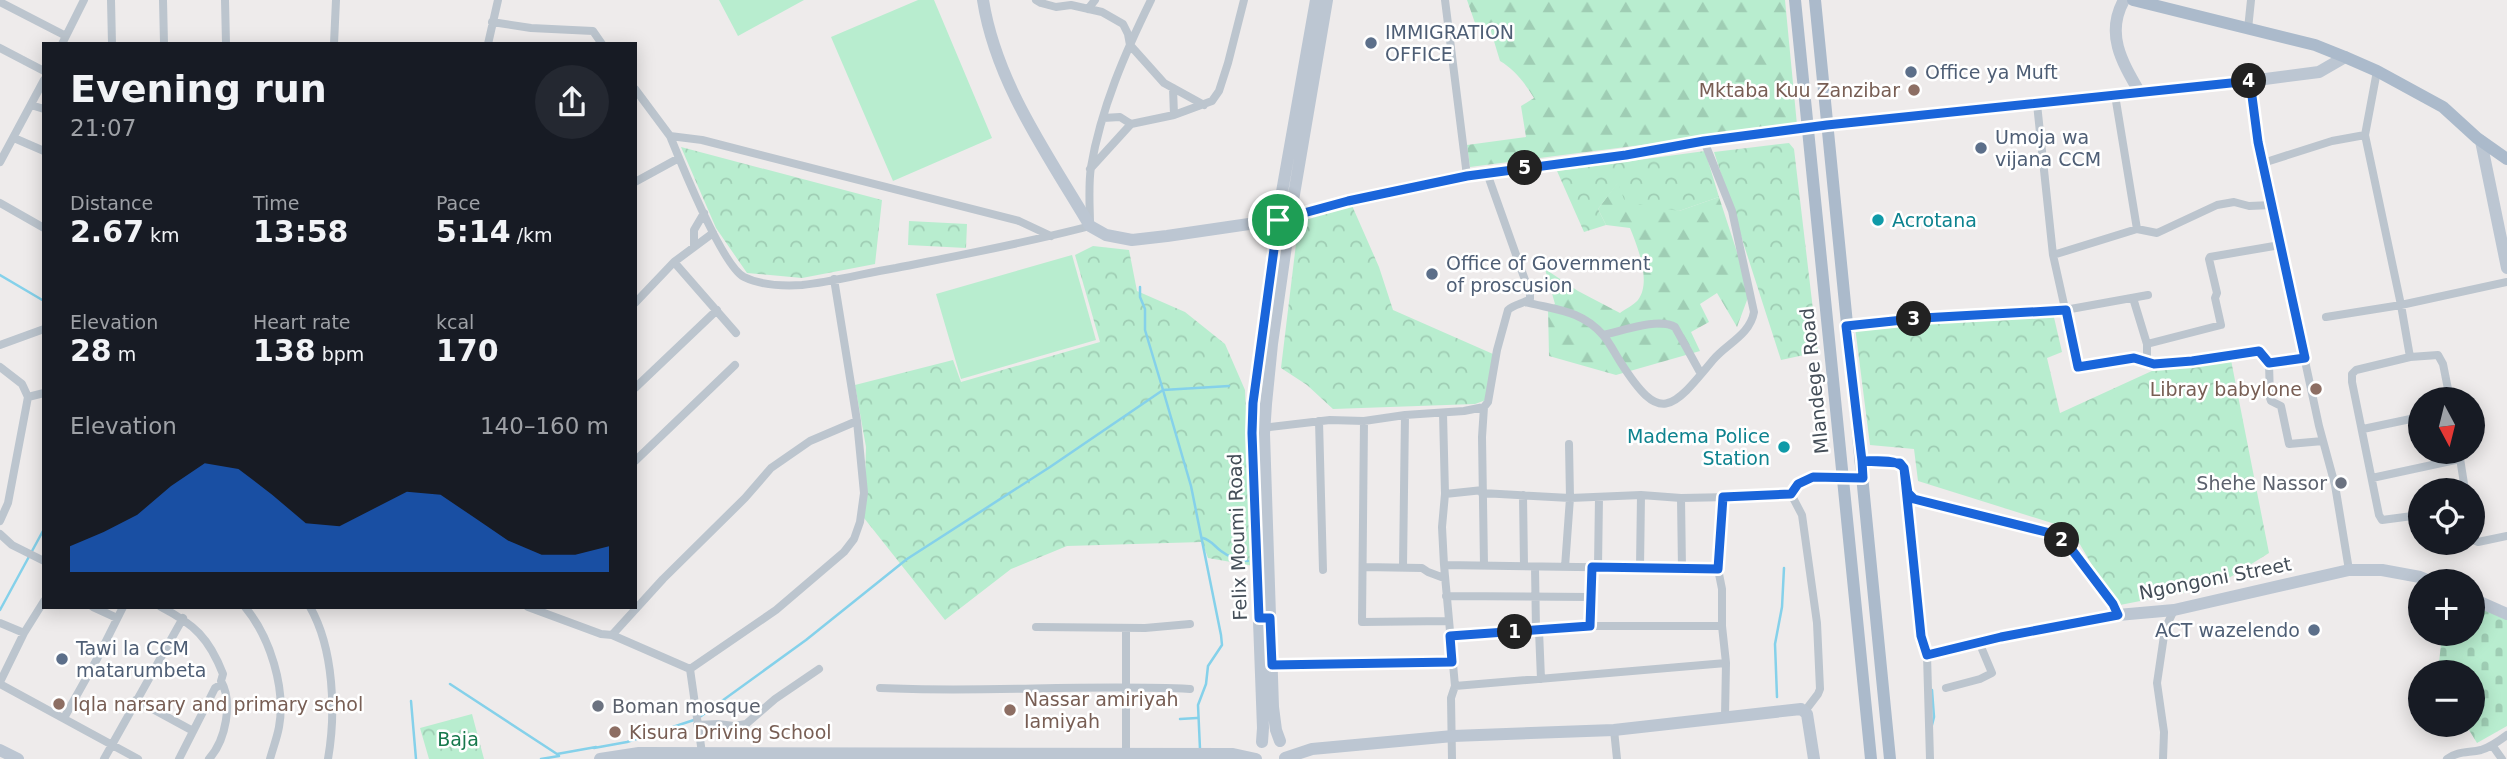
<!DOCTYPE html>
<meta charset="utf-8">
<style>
:root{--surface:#171b24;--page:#242831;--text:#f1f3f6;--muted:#9ea1a6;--accent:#1a65da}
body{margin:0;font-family:"DejaVu Sans",sans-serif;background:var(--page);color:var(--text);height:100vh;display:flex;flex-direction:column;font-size:26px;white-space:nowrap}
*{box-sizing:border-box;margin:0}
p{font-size:23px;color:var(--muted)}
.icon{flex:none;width:38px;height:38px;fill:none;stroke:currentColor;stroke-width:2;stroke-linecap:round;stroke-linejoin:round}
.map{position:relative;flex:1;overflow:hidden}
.panel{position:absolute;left:42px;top:42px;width:595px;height:567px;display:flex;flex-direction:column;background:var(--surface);border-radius:0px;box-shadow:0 4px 18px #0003}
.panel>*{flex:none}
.needle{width:46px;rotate:173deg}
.buttons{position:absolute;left:2408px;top:387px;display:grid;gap:14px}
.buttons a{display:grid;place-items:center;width:77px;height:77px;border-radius:50%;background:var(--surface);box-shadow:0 4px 18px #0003;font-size:35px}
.pin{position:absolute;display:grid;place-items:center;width:60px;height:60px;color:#fff;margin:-30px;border:4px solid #fff;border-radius:50%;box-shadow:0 2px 7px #0007}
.km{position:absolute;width:35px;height:35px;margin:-18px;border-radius:50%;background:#222;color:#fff;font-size:19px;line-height:35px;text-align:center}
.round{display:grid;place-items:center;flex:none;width:74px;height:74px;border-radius:37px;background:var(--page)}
.head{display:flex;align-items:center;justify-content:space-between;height:119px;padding:0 28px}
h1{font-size:38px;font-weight:600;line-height:52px}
.stats{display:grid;grid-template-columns:repeat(3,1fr);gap:10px;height:119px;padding:7px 28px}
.stats div{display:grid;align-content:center}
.stats b{font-size:30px;font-weight:600}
.stats small{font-size:19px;font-weight:400}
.stats p{font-size:19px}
.chart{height:196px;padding:14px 28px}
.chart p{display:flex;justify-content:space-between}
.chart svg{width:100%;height:126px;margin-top:7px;fill:var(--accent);opacity:.7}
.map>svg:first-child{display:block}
.grass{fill:#b8edcf}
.forest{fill:url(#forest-firs)}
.cemetery{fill:url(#cemetery-stones)}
.park{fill:url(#park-crowns)}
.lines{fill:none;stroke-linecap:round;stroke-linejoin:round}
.stream{stroke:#85d1ea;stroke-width:2.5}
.street{stroke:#bcc5ce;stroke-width:8}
.secondary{stroke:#bcc6d2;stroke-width:12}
.primary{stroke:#abbacb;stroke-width:12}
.route-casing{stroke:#fff;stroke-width:14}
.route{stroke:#1a65da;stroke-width:9}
.service-dot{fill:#5c6f8a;stroke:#fff;stroke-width:2.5}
.education-dot{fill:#8d6e63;stroke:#fff;stroke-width:2.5}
.culture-dot{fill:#0f9aa8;stroke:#fff;stroke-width:2.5}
.worship-dot{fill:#6b7280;stroke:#fff;stroke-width:2.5}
.labels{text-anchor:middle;stroke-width:5;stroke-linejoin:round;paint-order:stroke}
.service-label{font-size:19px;fill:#4e5e75;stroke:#fff;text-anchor:start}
.education-label{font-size:19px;fill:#785e54;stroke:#fff;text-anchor:start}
.culture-label{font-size:19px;fill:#0d838f;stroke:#fff;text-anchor:start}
.street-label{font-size:19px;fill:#444e58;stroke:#fff}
.worship-label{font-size:19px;fill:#5b616d;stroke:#fff;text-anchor:end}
.park-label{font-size:19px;fill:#17784c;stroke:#fff}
</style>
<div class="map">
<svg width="2507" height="759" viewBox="0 0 2507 759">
<defs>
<pattern id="forest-firs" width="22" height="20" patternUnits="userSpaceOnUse" patternTransform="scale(1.75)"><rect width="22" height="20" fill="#b8edcf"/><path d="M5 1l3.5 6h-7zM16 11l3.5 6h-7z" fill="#9fcdb4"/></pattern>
<pattern id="cemetery-stones" width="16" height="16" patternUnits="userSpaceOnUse" patternTransform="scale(1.75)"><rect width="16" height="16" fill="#b8edcf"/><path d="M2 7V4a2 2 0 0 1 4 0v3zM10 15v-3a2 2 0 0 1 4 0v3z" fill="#9fcdb4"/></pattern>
<pattern id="park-crowns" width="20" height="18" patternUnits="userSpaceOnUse" patternTransform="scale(1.75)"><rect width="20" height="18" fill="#b8edcf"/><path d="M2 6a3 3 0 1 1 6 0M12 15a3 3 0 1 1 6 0" fill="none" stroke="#9fcdb4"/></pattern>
</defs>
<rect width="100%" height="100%" fill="#eeebeb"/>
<path class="grass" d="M719,0H804L738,36Z
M918,0H934L992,138L893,181L831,37Z
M1072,255L1096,340L961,379L936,294Z"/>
<path class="forest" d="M1467,0H1785L1797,125L1470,167L1467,145L1526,137L1521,106L1534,98C1525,83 1514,69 1500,61L1490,28L1475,23Z
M1618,182L1679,211L1719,197L1750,292L1737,327L1717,293L1700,304L1709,322L1691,332L1700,351L1616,375L1549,356L1548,308L1555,304L1545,269L1578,291L1620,313C1625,309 1634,305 1638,300C1652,282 1637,245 1630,228L1606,225L1598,209Z"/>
<path class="cemetery" d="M2476,606L2507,619V726L2477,743L2466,725L2473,724V672H2438L2442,634H2473V607Z"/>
<path class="park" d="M1789,143L1794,149L1818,352L1781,360L1714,152Z
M681,147L882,200L875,264L802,278L747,273L716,228Z
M1705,151L1719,197L1679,211L1625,202L1618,183L1598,209L1606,225L1584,232L1557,171Z
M1350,201L1379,267L1393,310L1493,354L1486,400L1475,404L1333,409L1307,385L1281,368L1299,219Z
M909,221L967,224L966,248L908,245Z
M1093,246L1129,250L1137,291L1185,312L1225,344L1245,390L1254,566L1208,558L1202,542L1067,546L1011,569L945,620L864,518L866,447L855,385L953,360L961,382L1100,342L1075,255Z
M2053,313L2062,352L2047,358L2060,413L2154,370L2231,360L2269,553L2216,586L2120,605L2092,565L2071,529L1918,481L1914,449L1870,445L1855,327Z
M472,714L484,759H429L420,728Z"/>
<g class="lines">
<path class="stream" d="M0,275L44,301
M1203,538C1211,540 1214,546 1221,551C1230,558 1238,560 1248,561
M0,610L44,529
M450,684L557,754L596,747
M1932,690L1934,717L1932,725
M1777,697L1775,644L1782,607L1784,568
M411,701L416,759
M1180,719L1197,718
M594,748L627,742L697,719L806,640L907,559L1050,467L1163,390L1145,330V309L1140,297V287
M1200,749L1198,705L1206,684L1208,666L1222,645L1221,635L1191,486L1163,390L1229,386
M541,759L559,756"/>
<path class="street" d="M111,0L112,44
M163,0L164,44
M225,0L226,44
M1036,0L1041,3L1056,7L1071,5L1102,12L1123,24L1128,34L1130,45L1164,83L1204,105
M1445,0L1467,176
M0,2L66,36
M1088,9L1095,0
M492,22L531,28L593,31L602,44
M2248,29L2251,0
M62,44L84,0
M334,44L336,0
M488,44L498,0
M0,48L44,71
M2377,71L2365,135L2401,305L2410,357
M2250,81L2258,142L2319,426L2335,485L2349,570
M1173,88L1174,115
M635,89L670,136
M2115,95L2137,229
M2037,104L2053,255L2078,367C2108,368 2124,353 2154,364L2259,351L2269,363L2305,358
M31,105L44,109
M1103,118L1120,117L1131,124
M14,138L44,151
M0,162L44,80
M2263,163L2332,141L2365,135
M1090,169L1131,124L1174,115L1212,101L1219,91L1228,63L1244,0
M635,182L679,158
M0,203L44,228
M1051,236L1019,221L702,140L670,136C681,163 722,266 744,277C760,285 785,286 802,285C833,282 865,273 896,268C961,255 1026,243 1090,226C1090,207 1088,186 1091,167C1101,108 1125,53 1151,0
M694,247V230L704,213
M2053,255L2137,229L2157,233L2217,205L2234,202L2249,206L2272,205
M674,262L713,233
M2133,298L2147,344
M1525,302C1556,310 1581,310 1603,335C1610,343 1615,354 1621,363C1660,424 1671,411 1713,360C1726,344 1750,335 1754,312L1732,211L1704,141
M635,303L674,262L736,333
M2326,317L2401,305L2507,282
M1846,326L1921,318L2065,310L2148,295
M1603,335C1622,331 1659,317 1675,327L1701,374
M0,345L44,329
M2147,361V344L2221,325L2215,298L2217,293L2209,259L2210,257L2280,245
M2269,363L2270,398L2271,401L2281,406L2289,444L2323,441
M0,367L22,384L28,397L8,503L0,521
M635,388L717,310
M28,397L44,393
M1443,413L1445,494
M1319,421L1323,570
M1364,421L1362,622L1448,621
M1261,428L1330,420L1364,421L1405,415L1464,411L1484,407L1488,402L1497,350L1508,310C1514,304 1523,304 1530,299V294L1487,173
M2363,429L2420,417
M1569,444L1570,498L1641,495L1681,498L1783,496L1791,494C1808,469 1837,477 1863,478
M2459,452L2465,490
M635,461L735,365
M2372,478L2460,459
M1482,493L1570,498L1565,567
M1908,493L1921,636L1927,655L1930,759
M1791,494L1802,515L1817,623L1820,689L1818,694L1805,711
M1523,495L1524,566
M1723,497L1718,569L1722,589V626L1726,663L1725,716
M1681,498L1682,569
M2420,515L2382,520L2379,515L2352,382V374L2356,370L2410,357L2438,355L2443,364L2450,399
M0,534L12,545L44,561
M2473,540L2478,542L2507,536
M1444,565L1442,527L1445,494L1483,490
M1484,565L1482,437L1484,407
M1363,567L1422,568L1428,572L1444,578
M1403,567L1405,415
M1535,567L1536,630
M1598,567L1599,497
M1640,568L1641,495
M1446,596L1590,597
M93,607L117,618
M161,607C194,624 209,638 223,674L221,681C233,702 226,740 209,759
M245,607C270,637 286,688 279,727C277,738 273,748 270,759
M310,607C334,649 336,713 328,759
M528,607L601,634L612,635L690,669
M0,623L24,633
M1590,626L1593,567
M1036,627L1145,628L1190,624
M1126,628V754
M1539,630L1541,679
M612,635L663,579L745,498L771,468L810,441L857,421
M1450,636L1590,626H1722
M1927,655L2001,637L2118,615
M1272,665L1452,662
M690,669L776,610L844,552L854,539L860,522L864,493L857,421L834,279
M690,669L702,753L699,755
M0,682L24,633L44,601
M0,684L138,759
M1455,686L1726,663
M880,688C983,693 1086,684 1190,689
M1946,688L1980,679L1992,673L1979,642
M136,700L193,731
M64,718L97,659L123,607
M697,725L718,724L734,726L746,724L775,699L819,669
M1614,730L1617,759
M2492,745L2502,759
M104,759L183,618
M179,759L210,698L215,688L222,684
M1452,759L1451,698L1455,686L1444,565L1718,569
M2163,759L2164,732L2157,683L2165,629L2174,610
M2447,759C2458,751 2468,753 2481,750C2491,747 2499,741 2507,735"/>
<path class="secondary" d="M983,0C996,83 1048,155 1090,226L1106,235L1132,240L1167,236L1290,218L1348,201L1467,176L1626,155L1704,141L1827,125L2250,81L2319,72L2345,57
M2124,0C2105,34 2122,62 2140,93
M2481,141L2507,268
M1862,461L1901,463L1904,468L1908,493L1915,499L2050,533L2066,542L2113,604L2118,615L2174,610L2349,570H2382L2420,577L2430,581
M2473,599L2507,614
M1280,741L1276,730L1273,707L1264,434L1266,404L1272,344L1290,218L1327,0
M1262,742L1263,728L1252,433L1253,403L1277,220L1316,0
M0,750L18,759
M1285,758L1312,749L1453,736L1614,730L1801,709L1807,714L1814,759
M600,759L639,753L1233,754L1256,759"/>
<path class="primary" d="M1795,0L1871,759
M1815,0L1890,759
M2133,0L2315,45L2345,57L2377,71L2443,107L2477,138L2507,159"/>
</g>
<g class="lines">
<g class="route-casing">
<path id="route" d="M1278,220L1253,403L1252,433L1259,618H1270L1272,665L1452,662L1450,636L1590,626L1592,567L1718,569L1723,497L1791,494L1798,484L1813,477L1863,478L1862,461L1900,463L1904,468L1908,493L1914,499L2050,533L2066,542L2113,604L2118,615L2001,637L1927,655L1921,636L1904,468C1894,458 1875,461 1862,461L1846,326L1922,318L2066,310L2078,367L2134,358L2154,364L2192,361L2259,351L2269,363L2305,358L2258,142L2250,81L1827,125L1704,141L1626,155L1467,176L1348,201L1278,220"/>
</g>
<use href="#route" class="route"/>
</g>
<g class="service-dot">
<circle cx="1371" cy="43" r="7"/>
<circle cx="1911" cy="72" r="7"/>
<circle cx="1981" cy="148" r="7"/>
<circle cx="1432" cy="274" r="7"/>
<circle cx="2314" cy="630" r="7"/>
<circle cx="62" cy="659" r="7"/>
</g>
<g class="education-dot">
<circle cx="1914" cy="90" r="7"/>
<circle cx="2316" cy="389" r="7"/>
<circle cx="59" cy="704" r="7"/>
<circle cx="1010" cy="710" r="7"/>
<circle cx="615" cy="732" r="7"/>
</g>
<g class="culture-dot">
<circle cx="1878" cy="220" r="7"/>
<circle cx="1784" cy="447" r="7"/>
</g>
<g class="worship-dot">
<circle cx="2341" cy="483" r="7"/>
<circle cx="598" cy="706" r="7"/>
</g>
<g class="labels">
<g class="service-label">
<text x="1385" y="39">IMMIGRATION<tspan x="1385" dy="22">OFFICE</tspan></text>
<text x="1925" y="79">Office ya Muft</text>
<text x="1995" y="144">Umoja wa<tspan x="1995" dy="22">vijana CCM</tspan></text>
<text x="1446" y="270">Office of Government<tspan x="1446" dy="22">of proscusion</tspan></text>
<text x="2300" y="637" text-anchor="end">ACT wazelendo</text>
<text x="76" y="655">Tawi la CCM<tspan x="76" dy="22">matarumbeta</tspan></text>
</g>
<g class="education-label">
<text x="1900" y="97" text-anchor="end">Mktaba Kuu Zanzibar</text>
<text x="2302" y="396" text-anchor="end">Libray babylone</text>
<text x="1024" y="706">Nassar amiriyah<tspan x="1024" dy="22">Iamiyah</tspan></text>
<text x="73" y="711">Iqla narsary and primary schol</text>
<text x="629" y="739">Kisura Driving School</text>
</g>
<g class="culture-label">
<text x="1892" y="227">Acrotana</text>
<text x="1770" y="443" text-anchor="end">Madema Police<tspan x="1770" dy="22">Station</tspan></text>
</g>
<g class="street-label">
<text transform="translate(1814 381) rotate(-96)" y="7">Mlandege Road</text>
<text transform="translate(1237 537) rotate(-92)" y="7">Felix Moumi Road</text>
<text transform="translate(2215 578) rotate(-11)" y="7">Ngongoni Street</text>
</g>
<g class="worship-label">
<text x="2327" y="490">Shehe Nassor</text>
<text x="612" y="713" text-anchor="start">Boman mosque</text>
</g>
<g class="park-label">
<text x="458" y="746">Baja</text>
</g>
</g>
</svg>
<div class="buttons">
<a><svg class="needle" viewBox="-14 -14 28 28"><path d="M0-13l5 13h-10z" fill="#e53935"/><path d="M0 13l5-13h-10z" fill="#9ea1a6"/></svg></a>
<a><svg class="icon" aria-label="locate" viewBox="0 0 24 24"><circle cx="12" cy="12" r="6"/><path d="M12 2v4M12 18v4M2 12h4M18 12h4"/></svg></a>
<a>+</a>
<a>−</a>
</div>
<div class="pin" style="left:1278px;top:220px;background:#1e9e55"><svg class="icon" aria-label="arrive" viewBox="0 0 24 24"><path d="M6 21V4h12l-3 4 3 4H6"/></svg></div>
<b class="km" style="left:1515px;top:632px">1</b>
<b class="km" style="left:2062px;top:540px">2</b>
<b class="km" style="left:1914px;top:319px">3</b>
<b class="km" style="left:2249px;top:81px">4</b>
<b class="km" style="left:1525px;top:168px">5</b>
<section class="panel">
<div class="head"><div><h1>Evening run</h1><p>21:07</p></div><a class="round"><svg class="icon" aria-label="share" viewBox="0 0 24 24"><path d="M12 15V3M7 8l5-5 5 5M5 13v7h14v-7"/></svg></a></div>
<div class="stats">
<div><p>Distance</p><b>2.67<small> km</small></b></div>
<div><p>Time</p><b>13:58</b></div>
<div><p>Pace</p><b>5:14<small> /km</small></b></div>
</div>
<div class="stats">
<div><p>Elevation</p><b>28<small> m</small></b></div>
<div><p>Heart rate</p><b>138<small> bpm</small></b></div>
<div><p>kcal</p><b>170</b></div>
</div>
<div class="chart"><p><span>Elevation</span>140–160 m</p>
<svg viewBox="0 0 160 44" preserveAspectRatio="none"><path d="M0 44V35L10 30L20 24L30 14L40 6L50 8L60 17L70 27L80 28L90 22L100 16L110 17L120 25L130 33L140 38L150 38L160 35V44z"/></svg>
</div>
</section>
</div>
